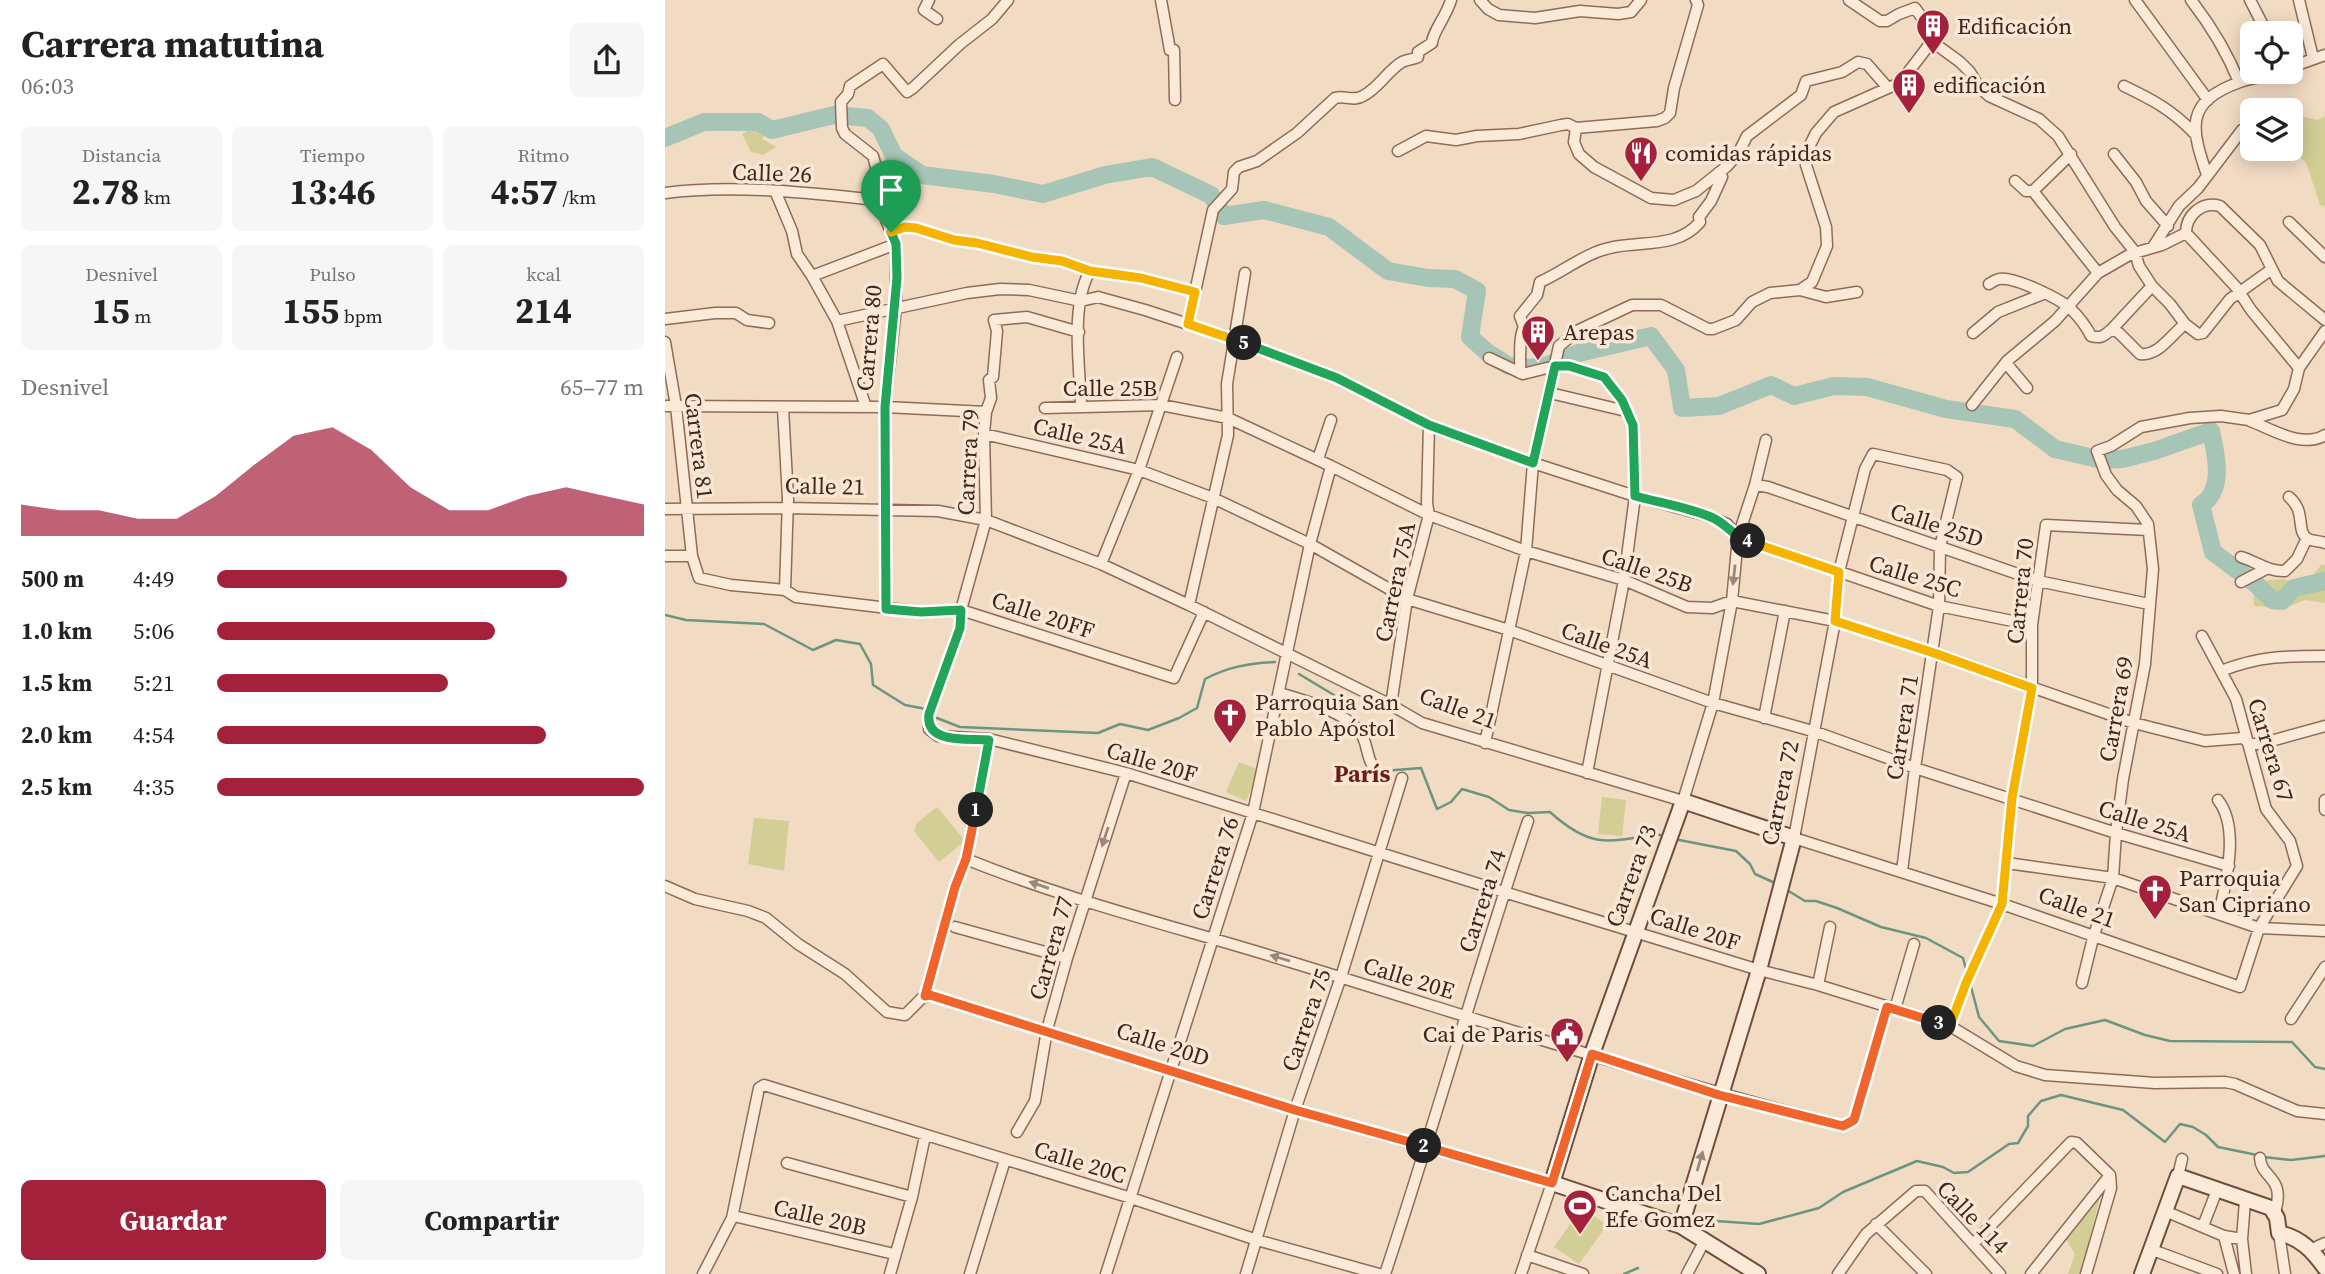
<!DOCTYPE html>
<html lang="es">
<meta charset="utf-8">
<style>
:root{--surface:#fff;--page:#f6f6f6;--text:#222;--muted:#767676;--accent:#a4213b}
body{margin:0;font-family:"Source Serif 4",serif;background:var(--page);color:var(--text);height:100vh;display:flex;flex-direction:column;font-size:26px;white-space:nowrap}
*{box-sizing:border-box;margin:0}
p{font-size:23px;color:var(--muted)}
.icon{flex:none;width:38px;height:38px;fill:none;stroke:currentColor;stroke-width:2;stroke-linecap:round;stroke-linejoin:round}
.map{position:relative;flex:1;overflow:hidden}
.drawer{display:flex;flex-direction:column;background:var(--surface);width:665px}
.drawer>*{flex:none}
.buttons{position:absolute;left:1575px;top:21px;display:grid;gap:14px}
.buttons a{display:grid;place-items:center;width:63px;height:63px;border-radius:10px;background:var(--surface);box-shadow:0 4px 18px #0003;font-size:35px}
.pin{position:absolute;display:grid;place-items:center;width:60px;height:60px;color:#fff;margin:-72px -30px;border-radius:50% 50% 50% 0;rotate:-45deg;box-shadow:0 0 7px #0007}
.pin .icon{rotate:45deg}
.km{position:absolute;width:35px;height:35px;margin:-18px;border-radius:50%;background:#222;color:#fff;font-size:19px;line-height:35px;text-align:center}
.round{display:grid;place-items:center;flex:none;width:74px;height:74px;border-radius:10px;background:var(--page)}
.head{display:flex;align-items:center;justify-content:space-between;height:119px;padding:0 21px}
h1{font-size:38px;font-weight:700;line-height:52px}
.figures{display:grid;grid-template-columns:repeat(3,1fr);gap:10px;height:119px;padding:7px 21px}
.figures div{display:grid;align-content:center;border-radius:10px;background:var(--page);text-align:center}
.figures b{font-size:35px;font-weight:700}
.figures small{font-size:19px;font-weight:400}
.figures p{font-size:19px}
.chart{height:196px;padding:14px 21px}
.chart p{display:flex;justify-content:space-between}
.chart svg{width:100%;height:126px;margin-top:7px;fill:var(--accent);opacity:.7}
.cta{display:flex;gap:14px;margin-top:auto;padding:14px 21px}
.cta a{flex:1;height:80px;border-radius:10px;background:var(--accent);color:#fff;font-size:28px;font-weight:700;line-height:80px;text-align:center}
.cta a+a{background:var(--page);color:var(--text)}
ul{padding:0 21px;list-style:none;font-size:23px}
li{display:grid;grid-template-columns:112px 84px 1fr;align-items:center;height:52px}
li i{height:18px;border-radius:9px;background:var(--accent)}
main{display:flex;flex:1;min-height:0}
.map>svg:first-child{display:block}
.green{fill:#d2ce96}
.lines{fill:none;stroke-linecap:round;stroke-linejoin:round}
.stream{stroke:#6b9582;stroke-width:2.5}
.river{stroke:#a6c5b6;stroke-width:18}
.street-casing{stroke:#8f6b58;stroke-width:13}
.secondary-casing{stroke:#714c3b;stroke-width:18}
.street{stroke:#fcead8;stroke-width:10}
.secondary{stroke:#fcead8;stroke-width:14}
.oneway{fill:#9c887a}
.split-1-casing{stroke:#fff;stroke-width:14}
.split-2-casing{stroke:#fff;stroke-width:14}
.split-3-casing{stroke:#fff;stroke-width:14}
.split-4-casing{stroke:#fff;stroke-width:14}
.split-5-casing{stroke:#fff;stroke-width:14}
.split-6-casing{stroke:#fff;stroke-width:14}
.split-1{stroke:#22a559;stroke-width:9}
.split-2{stroke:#f0652b;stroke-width:9}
.split-3{stroke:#f0652b;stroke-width:9}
.split-4{stroke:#f5b400;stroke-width:9}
.split-5{stroke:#22a559;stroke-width:9}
.split-6{stroke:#f5b400;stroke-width:9}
.labels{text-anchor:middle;stroke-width:7;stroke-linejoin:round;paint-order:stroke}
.poi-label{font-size:23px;fill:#3d271d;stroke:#f9e7d4;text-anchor:start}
.street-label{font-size:23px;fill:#3d271d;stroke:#f9e7d4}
.neighbourhood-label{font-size:24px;font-weight:bold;fill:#6f1a18;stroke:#f9e7d4}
</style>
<main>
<section class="drawer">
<div class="head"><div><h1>Carrera matutina</h1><p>06:03</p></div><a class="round"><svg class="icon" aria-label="share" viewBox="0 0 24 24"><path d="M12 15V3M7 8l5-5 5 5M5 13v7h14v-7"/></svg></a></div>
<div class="figures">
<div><p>Distancia</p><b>2.78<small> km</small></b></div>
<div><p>Tiempo</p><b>13:46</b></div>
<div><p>Ritmo</p><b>4:57<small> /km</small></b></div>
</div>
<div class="figures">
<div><p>Desnivel</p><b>15<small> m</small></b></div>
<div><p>Pulso</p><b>155<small> bpm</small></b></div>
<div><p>kcal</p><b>214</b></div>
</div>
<div class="chart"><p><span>Desnivel</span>65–77 m</p>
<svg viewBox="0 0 160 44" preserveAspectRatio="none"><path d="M0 44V33L10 35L20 35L30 38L40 38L50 30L60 19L70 9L80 6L90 14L100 27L110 35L120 35L130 30L140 27L150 30L160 33V44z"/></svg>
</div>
<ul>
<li><b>500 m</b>4:49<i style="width:82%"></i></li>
<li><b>1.0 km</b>5:06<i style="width:65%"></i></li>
<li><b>1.5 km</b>5:21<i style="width:54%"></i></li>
<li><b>2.0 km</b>4:54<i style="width:77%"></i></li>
<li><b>2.5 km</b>4:35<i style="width:100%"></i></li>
</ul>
<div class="cta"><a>Guardar</a><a>Compartir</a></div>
</section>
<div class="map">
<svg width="1660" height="1274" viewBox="0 0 1660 1274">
<rect width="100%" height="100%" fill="#f2dbc3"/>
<path class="green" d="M1626,114L1653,120L1660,116V207L1655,205L1641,162L1626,149Z
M94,125L104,130L97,139L111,147L98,155L86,152L77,134Z
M1656,565H1660V603L1640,600L1620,608L1589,606L1588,581L1620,579L1636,590Z
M574,762L594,770L581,801L561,792Z
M937,797L961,800L957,836L933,834Z
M272,807L300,841L274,862L249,831L252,823Z
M89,818L124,821L119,871L83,864Z
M1437,1189L1416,1274H1403L1410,1254L1399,1236Z
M917,1207L942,1225L914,1264L889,1247Z"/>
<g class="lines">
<path class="stream" d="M0,615L21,620L99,624L148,650L171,640L195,644L206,664L208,685L240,705L261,709
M634,674L669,695L680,714
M272,718L295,727L433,733L455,724L483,730L514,718L532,708L540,679C563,667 584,663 610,662
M712,765L718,771L756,768L772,809L786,802L797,789L824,797L844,810L863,813L885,812C925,848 941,843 991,834L999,836
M1009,839L1071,851L1085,864L1090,874L1110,883
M1122,890L1140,901H1151L1172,908L1216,927L1261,938L1298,958L1302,973
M1305,983L1314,1017L1334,1041L1368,1046L1400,1029L1440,1020L1480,1035L1505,1041L1627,1042L1650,1067L1660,1069
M1599,1157L1626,1160L1660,1156
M1051,1221L1094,1224L1154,1208L1178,1192L1252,1161L1278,1167L1289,1173L1303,1172L1344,1144L1353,1143L1363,1126V1116L1376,1101L1396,1095L1458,1110L1500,1142L1515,1124L1528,1127L1541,1135L1553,1147L1592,1155
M959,1274L973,1268"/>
<path class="river" d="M0,138L39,122H93L107,130L169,115L203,118L216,129L229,156L257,175L329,184L378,194L440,175L487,167L546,195L559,216L599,210L664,227L723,271L763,278L790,279L812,291L805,337L823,353L844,366L863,368L880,366L914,353L986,336L1011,370L1017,408L1054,406L1106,385L1129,396L1169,386L1202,387L1281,409L1350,419L1390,449L1437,460L1457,459L1489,451L1546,431C1551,454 1560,490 1536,505L1548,552L1591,584L1607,600L1617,601L1629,588L1660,581"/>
<g class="street-casing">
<path id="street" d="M264,0L259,10L272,19
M496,0L505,50H509L510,100
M815,0L823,9L834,15L870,18L915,11L953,14L966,12L976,0
M1184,0L1215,21H1222L1234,14L1250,8L1265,29L1269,43
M1470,0L1543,100
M1526,0C1546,26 1562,52 1574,82
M1585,0L1602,33
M1634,0L1648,58
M1626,67L1660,55
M1459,86C1488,100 1507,110 1529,133
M1223,88L1235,83L1264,45L1269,43L1295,62L1305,72L1314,87L1324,96L1374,119L1393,136L1450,227L1470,252L1474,266L1487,286L1447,329
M733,151L761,136L791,140L812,136L854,134L896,125L903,124L911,128
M1406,154L1368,191L1433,273
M1449,154L1471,182L1481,201L1503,226
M1542,175C1526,128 1519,102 1575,82C1587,78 1600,77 1612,72
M1350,181L1361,191H1368
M0,193C69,184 144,193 213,200
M111,193L127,231L132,254L147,276L172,321L201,407
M1624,222L1660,257
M226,232L240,227L251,228L289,240L312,243L367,257L397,261L425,271L476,278L530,292
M1521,233C1521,215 1537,201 1555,206L1595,245L1613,281L1660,320
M1488,247L1514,206L1533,188L1577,130
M147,276L231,244
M1324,284C1328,281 1330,280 1334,279C1349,276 1395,299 1406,309C1414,317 1421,326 1426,336C1436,339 1439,336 1447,329L1454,333L1475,354C1494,356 1506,335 1520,324L1533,334L1538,333L1565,299L1607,269
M1487,286L1505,304L1520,324
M1135,290L1161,297L1192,292
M0,319L50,313H71L82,320L104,323
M172,321L302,293L335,289L364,290L416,301L433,297L480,310L569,339L672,378L764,425L868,463L970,496L1043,516L1062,524L1073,537L1274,606L1367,625
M523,324L548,210L567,189L569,172L574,167L592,161L632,133L670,98C680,95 688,102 698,96C714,88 722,71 737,62C741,60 749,59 753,57V52L767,43C767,33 782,15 786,0
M414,332L362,317L329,320L332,331L328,377L324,380L326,398L321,412L319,434L321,520L296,610L295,628L264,714V729L273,736L324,739L461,773L839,892L1094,970L1153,985L1285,1026L1351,1066L1380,1075L1490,1083L1560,1082L1570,1084L1632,1111L1660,1114
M1308,333L1333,312L1378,294
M0,342L11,406L27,556L34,578L66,585L120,590L131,597L256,612L296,610L509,678L539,612
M824,358L858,374L890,366H904L939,377L957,400L968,425L970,496L959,580L922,773
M1341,363L1362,388
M1634,368L1660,331
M855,373C856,359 853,339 859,327L855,316L872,295L875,282C900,271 921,252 949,247C979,241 1013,248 1035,222L1034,217L1046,201L1057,177L1053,173
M885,393L961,411
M1307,405L1342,361L1390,321L1433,273L1466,254L1497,245L1521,233L1571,287L1586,310L1634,368L1629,389L1617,410L1584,420L1556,416L1525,418L1476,427L1446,446L1432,451L1441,475L1452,490L1471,506L1483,524L1488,569L1480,664L1458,779L1451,833L1448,878L1428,938L1417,983
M0,406L220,407L321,412
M416,406C415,367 405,305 425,271
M118,408L123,499L120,590
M380,408L496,405L563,418L666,466L764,515L861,551L959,580L1022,607L1047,608L1067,601L1170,621L1269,653L1469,723L1540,741L1578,738L1585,744H1595L1660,726
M1585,421C1607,429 1637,449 1660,435
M319,434L474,470L548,498L645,544L742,599L844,630L1048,703L1151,732L1250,768L1451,833L1564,866
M653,459L666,420
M1090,485L1103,487L1373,581L1484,604
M1624,497C1642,512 1630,531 1643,539C1647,541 1655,541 1660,543
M0,509L122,508L273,511L321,520L436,564L524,605L726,705L757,723L1018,801L1048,703L1067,601L1073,537L1090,485L1101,440
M0,556H27
M1576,557C1592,562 1604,572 1620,571L1632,559L1642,538
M436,564L474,470L512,357
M1576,582L1601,569
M524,605L563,435L562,384L580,273
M221,609L220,407L231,307V244L213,200L209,187L211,167L208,156L180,134L177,128L176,102L183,94L185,86L218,64L242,92L248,88L295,44L327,19L343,0
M1556,671C1594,656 1620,656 1660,656
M614,693C638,700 679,711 695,732C703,742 701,758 709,768
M726,705L742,599L764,515L762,503L764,425
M1099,718L1120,611
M820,743L861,551L868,463L894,346L914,330L967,305H996L1043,329H1048L1071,320L1087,302L1105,293L1135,290L1147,282L1162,246L1161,227L1141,165L1144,147L1151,133L1169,112L1223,88L1202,64L1193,62L1177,72L1141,81L1136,95L1082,136L1073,154L1061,167L1031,191L1009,200L986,198L929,167L914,154L909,142L911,128L992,121L1000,118L1005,113L1009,88L1033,5L1031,0
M1553,800C1575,828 1561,881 1554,914
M1660,800V810
M301,859C407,902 520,929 629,963C812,1019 993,1079 1178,1126L1189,1120L1222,1007
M1342,863L1448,878L1594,928L1660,931
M1237,871L1250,768L1274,606L1275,547L1292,477L1282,470L1208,454L1200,469L1174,572L1170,621L1129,838L1337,904L1575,987L1594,928L1632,866L1625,841L1601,809L1571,699L1537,636
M0,886L30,899L83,911L101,918L133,944L180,974L222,1012L240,1015L257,998L265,995L630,1110L887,1183L856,1274
M290,927L402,958
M1153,985L1165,927
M260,996L290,887L301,859L324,739
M1230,1009L1249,944
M1626,1019L1660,967
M1285,1026L1301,983L1337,904L1347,798L1367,688V625L1381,525L1483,530
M352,1132L370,1101L382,1030L402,958L461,773
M1595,1158C1596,1179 1621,1176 1610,1212
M122,1163L247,1197
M1513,1176L1517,1159
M1580,1201L1577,1239L1581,1274
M1500,1211L1559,1236L1577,1239
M73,1217L229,1254
M1211,1224L1261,1274
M1538,1226L1552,1190
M1614,1233L1620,1274
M1559,1236L1569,1274
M1309,1243L1406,1142L1412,1143L1445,1175
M1485,1249L1552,1274
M1647,1249L1660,1243
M862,1255L918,1274
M38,1274L67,1218L94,1088L99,1085L466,1198L592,1240L714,1274
M225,1274L247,1197L260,1136
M305,1274L340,1160
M441,1274L588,813L645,544L666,466
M581,1274L630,1110L676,977L737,778
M720,1274C770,1124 812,971 863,821
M1022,1274L1040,1240
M1173,1274L1201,1234L1251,1191H1260L1335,1274
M1366,1274L1445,1175
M1421,1274L1446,1188L1445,1175"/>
</g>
<g class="secondary-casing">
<path id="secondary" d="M1016,1226L1094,970L1129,838L1018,801L927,1054L887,1183L1016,1226L1093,1274
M1477,1274L1513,1176L1606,1208L1612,1218L1614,1233C1636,1238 1648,1251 1660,1268"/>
</g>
<use href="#street" class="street"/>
<use href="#secondary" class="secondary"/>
</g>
<defs><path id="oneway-solid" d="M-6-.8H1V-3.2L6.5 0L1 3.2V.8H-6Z" transform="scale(1.75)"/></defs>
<g class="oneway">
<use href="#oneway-solid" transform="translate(1069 575) rotate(96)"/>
<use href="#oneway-solid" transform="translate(440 837) rotate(108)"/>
<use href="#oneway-solid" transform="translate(374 885) rotate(-161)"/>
<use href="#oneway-solid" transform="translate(615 958) rotate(-163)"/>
<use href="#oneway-solid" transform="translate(1035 1161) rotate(-74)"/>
</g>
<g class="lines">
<g class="split-1-casing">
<path id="split-1" d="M226,232L231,244L232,278L220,407L221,609L256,612L296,610L295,628L264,714C260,745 303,738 324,740L311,810"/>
</g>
<g class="split-2-casing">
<path id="split-2" d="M311,810L301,859L290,887L260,996L265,995L630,1110L759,1146"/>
</g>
<g class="split-3-casing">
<path id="split-3" d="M759,1146L887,1183L927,1054L1054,1095L1178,1126L1189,1120L1222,1007L1274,1023"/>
</g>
<g class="split-4-casing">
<path id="split-4" d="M1083,541L1174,572L1170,621L1269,653L1367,688L1347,798L1337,904L1301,983L1285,1026L1274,1023"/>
</g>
<g class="split-5-casing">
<path id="split-5" d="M579,343L672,378L764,425L868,463L890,366H904L939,377L957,400L968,425L970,496C995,503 1022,507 1046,517C1062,524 1068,536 1083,541"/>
</g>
<g class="split-6-casing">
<path id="split-6" d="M226,232L240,227L251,228L289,240L312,243L367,257L397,261L425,271L476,278L530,292L523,324L579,343"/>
</g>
<use href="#split-1" class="split-1"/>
<use href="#split-2" class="split-2"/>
<use href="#split-3" class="split-3"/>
<use href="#split-4" class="split-4"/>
<use href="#split-5" class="split-5"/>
<use href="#split-6" class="split-6"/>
</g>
<defs>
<g id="building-pin" transform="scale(1.75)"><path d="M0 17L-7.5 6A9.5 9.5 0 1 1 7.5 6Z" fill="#a4213b" stroke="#f9e7d4"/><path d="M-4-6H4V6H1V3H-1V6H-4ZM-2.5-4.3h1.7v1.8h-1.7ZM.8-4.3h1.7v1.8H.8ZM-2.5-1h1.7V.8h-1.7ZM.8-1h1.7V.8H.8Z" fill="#fff"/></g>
<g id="restaurant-pin" transform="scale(1.75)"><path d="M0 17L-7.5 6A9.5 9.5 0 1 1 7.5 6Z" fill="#a4213b" stroke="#f9e7d4"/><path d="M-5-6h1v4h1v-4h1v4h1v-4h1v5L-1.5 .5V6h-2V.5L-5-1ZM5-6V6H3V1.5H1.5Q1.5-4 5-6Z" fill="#fff"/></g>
<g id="church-pin" transform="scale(1.75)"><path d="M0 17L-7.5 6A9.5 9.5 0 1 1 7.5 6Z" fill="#a4213b" stroke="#f9e7d4"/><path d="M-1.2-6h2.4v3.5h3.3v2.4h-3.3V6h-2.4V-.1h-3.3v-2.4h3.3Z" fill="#fff"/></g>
<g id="civic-pin" transform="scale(1.75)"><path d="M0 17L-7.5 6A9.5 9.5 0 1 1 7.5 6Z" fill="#a4213b" stroke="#f9e7d4"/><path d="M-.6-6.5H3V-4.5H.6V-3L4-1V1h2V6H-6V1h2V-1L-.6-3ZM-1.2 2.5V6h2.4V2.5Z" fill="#fff"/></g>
<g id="stadium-pin" transform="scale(1.75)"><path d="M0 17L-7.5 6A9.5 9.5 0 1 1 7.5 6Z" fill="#a4213b" stroke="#f9e7d4"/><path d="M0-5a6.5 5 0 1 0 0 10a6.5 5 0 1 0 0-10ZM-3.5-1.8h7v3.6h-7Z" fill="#fff"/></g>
</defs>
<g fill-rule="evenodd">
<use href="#building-pin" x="1268" y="26"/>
<use href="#building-pin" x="1244" y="85"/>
<use href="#restaurant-pin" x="976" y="153"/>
<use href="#building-pin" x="873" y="332"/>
<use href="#church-pin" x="565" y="715"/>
<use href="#church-pin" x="1490" y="891"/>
<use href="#civic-pin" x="902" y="1034"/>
<use href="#stadium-pin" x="915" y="1206"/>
</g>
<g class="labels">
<g class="poi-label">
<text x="1292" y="34">Edificación</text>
<text x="1268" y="93">edificación</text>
<text x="1000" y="161">comidas rápidas</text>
<text x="898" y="340">Arepas</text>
<text x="590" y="710">Parroquia San<tspan x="590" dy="26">Pablo Apóstol</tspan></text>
<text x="1514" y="886">Parroquia<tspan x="1514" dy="26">San Cipriano</tspan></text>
<text x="878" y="1042" text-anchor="end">Cai de Paris</text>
<text x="940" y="1201">Cancha Del<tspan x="940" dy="26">Efe Gomez</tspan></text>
</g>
<g class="street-label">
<text transform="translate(107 173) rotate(2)" y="8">Calle 26</text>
<text transform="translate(204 338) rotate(-85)" y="8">Carrera 80</text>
<text x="445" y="396">Calle 25B</text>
<text transform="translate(415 436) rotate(13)" y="8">Calle 25A</text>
<text transform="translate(34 446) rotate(83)" y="8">Carrera 81</text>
<text transform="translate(303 462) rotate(-87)" y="8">Carrera 79</text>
<text transform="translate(160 486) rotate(1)" y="8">Calle 21</text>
<text transform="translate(1272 525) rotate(18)" y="8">Calle 25D</text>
<text transform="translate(982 570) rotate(19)" y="8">Calle 25B</text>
<text transform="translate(1250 576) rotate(17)" y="8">Calle 25C</text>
<text transform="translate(730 582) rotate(-78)" y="8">Carrera 75A</text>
<text transform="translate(1355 591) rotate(-84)" y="8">Carrera 70</text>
<text transform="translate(378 615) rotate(18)" y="8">Calle 20FF</text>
<text transform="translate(942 645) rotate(20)" y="8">Calle 25A</text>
<text transform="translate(793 708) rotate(20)" y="8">Calle 21</text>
<text transform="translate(1451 709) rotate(-80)" y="8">Carrera 69</text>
<text transform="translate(1237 727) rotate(-81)" y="8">Carrera 71</text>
<text transform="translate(1606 750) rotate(73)" y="8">Carrera 67</text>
<text transform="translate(487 762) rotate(16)" y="8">Calle 20F</text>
<text transform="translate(1115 793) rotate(-78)" y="8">Carrera 72</text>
<text transform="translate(1480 821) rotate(17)" y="8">Calle 25A</text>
<text transform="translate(550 868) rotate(-72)" y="8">Carrera 76</text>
<text transform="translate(966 876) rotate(-70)" y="8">Carrera 73</text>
<text transform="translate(817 901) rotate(-72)" y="8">Carrera 74</text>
<text transform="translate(1412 907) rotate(20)" y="8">Calle 21</text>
<text transform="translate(1030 929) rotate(18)" y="8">Calle 20F</text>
<text transform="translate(386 948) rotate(-74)" y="8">Carrera 77</text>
<text transform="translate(744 978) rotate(17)" y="8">Calle 20E</text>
<text transform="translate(641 1020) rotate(-71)" y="8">Carrera 75</text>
<text transform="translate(498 1044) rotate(18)" y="8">Calle 20D</text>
<text transform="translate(415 1162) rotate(17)" y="8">Calle 20C</text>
<text transform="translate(155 1217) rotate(13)" y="8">Calle 20B</text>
<text transform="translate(1308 1217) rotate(46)" y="8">Calle 114</text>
</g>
<g class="neighbourhood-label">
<text x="697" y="782">París</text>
</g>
</g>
</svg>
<div class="buttons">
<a><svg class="icon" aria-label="locate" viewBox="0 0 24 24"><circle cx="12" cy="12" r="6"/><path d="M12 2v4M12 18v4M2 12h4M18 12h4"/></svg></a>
<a><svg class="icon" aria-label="layers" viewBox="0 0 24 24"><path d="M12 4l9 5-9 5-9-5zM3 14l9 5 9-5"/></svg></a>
</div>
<div class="pin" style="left:226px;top:232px;background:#1e9e55"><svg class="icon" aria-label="arrive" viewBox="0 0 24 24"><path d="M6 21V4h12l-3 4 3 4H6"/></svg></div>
<b class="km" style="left:311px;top:810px">1</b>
<b class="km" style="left:759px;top:1146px">2</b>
<b class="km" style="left:1274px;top:1023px">3</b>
<b class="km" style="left:1083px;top:541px">4</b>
<b class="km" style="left:579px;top:343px">5</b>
</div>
</main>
